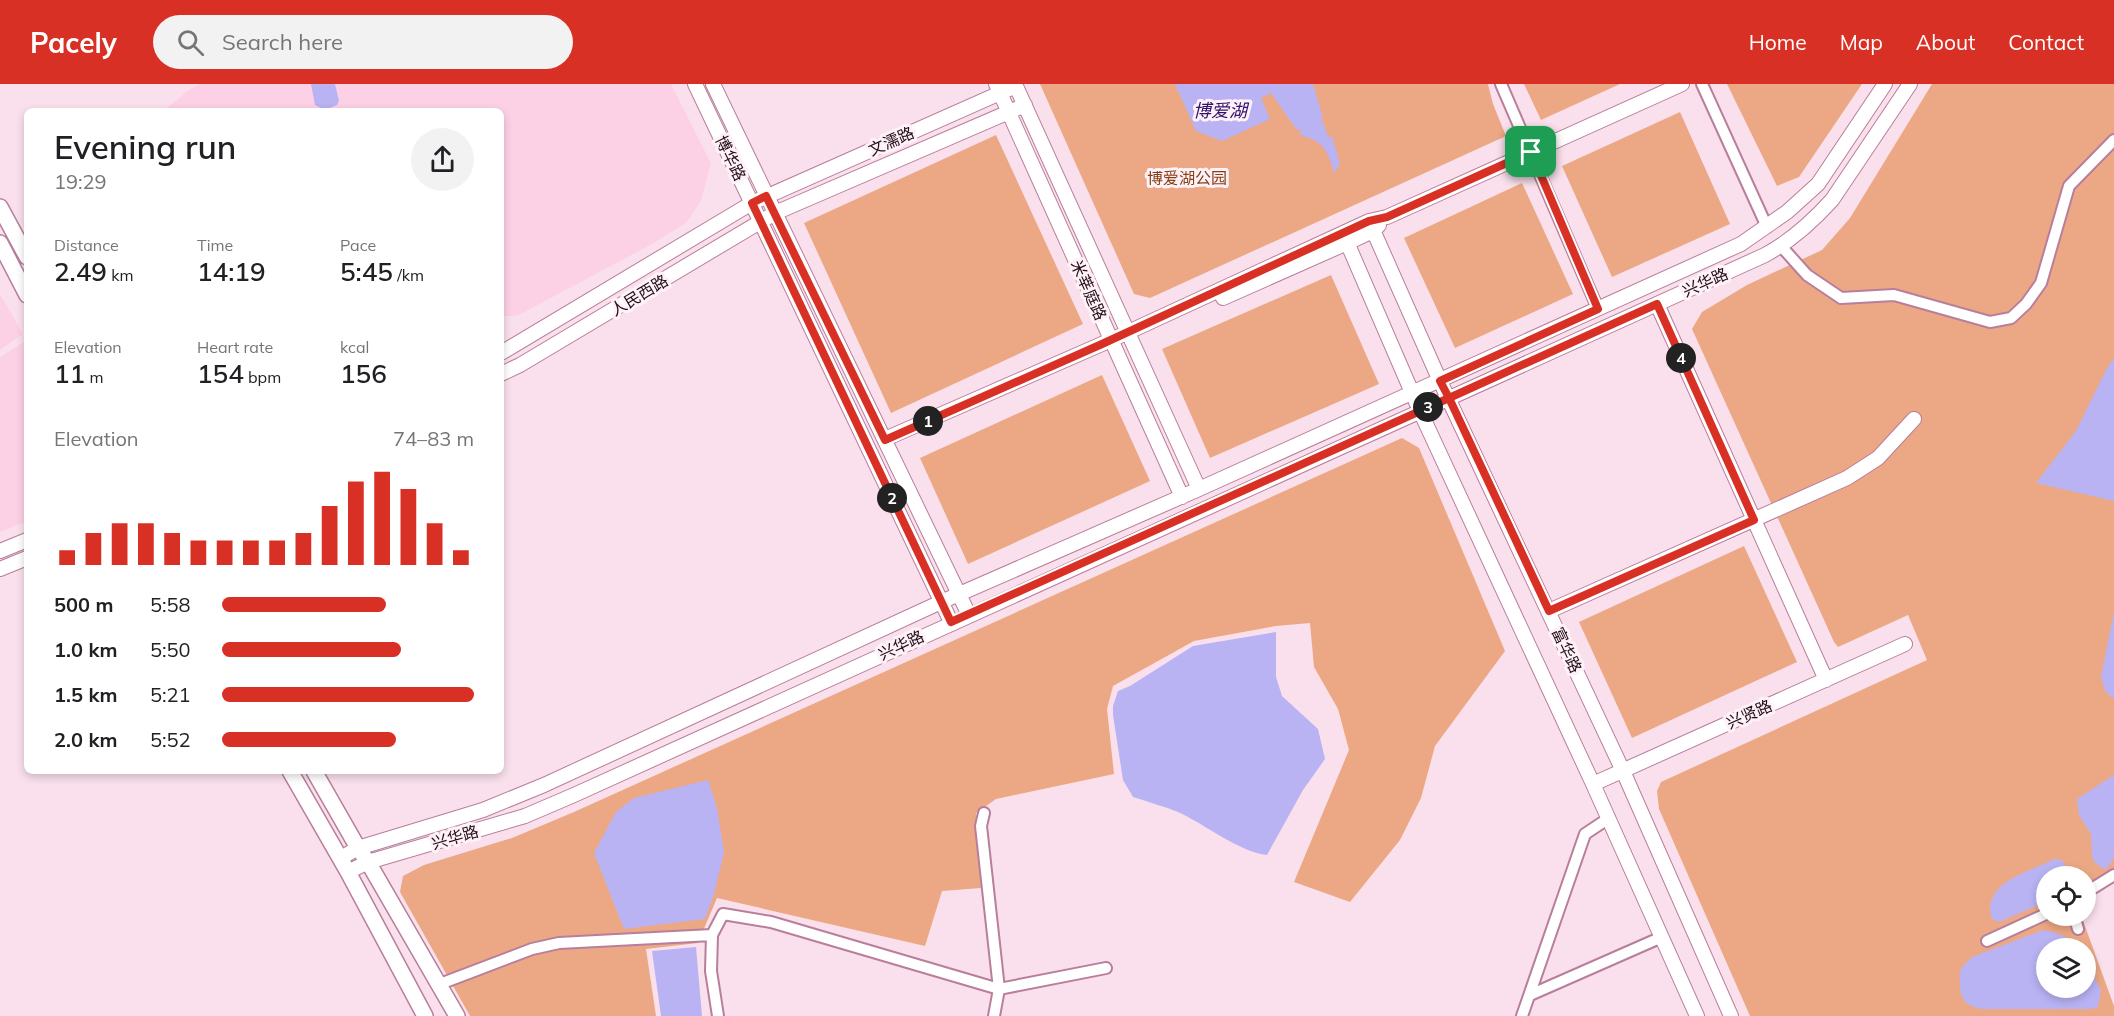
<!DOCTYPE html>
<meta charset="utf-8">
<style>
:root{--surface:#fff;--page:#f2f2f2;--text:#202124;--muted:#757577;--accent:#d93025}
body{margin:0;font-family:Mulish,"Noto Sans SC",sans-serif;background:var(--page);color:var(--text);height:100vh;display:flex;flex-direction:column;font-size:22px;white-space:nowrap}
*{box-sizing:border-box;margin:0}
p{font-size:20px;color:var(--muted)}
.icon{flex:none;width:33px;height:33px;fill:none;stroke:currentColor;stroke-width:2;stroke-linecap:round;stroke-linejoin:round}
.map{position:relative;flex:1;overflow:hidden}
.panel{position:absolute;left:24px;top:24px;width:480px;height:666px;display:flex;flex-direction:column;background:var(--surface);border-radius:9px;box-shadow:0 3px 9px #0003}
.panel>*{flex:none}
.buttons{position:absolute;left:2036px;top:782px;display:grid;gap:12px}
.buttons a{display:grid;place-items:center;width:60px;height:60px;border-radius:50%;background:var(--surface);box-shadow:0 3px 9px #0003;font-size:30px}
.pin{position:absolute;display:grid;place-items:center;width:51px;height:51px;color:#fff;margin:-26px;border-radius:12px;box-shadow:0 3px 9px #0006}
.km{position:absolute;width:30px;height:30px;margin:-15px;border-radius:50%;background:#222;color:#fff;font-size:16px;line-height:30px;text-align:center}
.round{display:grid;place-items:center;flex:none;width:63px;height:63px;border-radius:32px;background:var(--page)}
.summary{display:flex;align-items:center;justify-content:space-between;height:102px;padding:0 30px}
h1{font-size:33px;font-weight:600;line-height:45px}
.metrics{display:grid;grid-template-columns:repeat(3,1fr);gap:9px;height:102px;padding:6px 30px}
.metrics div{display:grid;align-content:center}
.metrics b{font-size:26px;font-weight:600}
.metrics small{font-size:16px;font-weight:400}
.metrics p{font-size:16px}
.chart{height:168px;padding:12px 30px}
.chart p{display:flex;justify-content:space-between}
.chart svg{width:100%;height:108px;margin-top:6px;stroke:var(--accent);stroke-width:6}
ul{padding:0 30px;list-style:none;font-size:20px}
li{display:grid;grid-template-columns:96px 72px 1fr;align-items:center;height:45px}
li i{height:15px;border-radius:8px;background:var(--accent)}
header{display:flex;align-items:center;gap:36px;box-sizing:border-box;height:84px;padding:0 30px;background:var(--accent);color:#fff}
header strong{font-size:28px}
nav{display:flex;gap:33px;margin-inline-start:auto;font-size:21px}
.search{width:420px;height:54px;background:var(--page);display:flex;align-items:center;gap:15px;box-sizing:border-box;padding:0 21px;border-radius:33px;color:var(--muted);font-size:22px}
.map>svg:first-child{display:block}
.built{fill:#fcd1e6}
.green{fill:#eca884;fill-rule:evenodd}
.water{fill:#b9b3f4}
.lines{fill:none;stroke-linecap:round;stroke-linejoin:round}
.minor-casing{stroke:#b87e9b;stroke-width:14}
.tertiary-casing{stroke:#b87e9b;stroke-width:16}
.secondary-casing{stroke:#b87e9b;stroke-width:18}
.minor{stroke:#fff;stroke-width:10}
.tertiary{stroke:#fff;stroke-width:14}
.secondary{stroke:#fff;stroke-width:15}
.route-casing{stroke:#fff;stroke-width:12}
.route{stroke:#d93025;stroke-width:8}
.labels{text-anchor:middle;stroke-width:6;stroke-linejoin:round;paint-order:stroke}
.street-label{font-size:16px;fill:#230e19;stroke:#fef1f7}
.park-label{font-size:16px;fill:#864116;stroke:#fef1f7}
.water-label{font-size:18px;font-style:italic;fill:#2f116e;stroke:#fef1f7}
</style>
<header>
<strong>Pacely</strong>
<div class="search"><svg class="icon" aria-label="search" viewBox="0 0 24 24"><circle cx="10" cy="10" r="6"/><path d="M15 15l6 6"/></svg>Search here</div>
<nav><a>Home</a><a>Map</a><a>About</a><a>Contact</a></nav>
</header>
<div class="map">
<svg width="2114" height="932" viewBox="0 0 2114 932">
<rect width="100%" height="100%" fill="#fae0ec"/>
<path class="built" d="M201,0H671L711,79L701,117L686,139L652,160L517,232H501V27H163L190,5Z
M0,210L23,250L0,266Z
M27,256V437L0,448V273Z"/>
<path class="green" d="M1040,0H1488L1493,20L1506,52L1150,214L1134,210Z
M1524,0H1620L1541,36Z
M1727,0H1862L1799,93L1777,102Z
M1932,0H2114V795L2085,813V792H2046V831H2081L2114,922V932H1750L1659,725L1657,707L1661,698L1927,576L1908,531L1838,563L1834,558L1692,245L1702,228L1747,201L1822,166L1850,134ZM2046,864H2085V903H2046Z
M1680,28L1730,140L1612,193L1562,82Z
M996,51L1083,240L891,329L804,139Z
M1522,99L1573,210L1455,264L1404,154Z
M1331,191L1379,300L1210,374L1162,265Z
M1102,291L1150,397L968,480L920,374Z
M1402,354L1419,364L1505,567L1435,662L1421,714L1400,756L1350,818L1294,798L1349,666L1338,625L1314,583L1310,539L1276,542L1194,557L1113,602L1107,625L1114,690L996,715L976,729L981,804L942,807L925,862L717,814L698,859L646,865L656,932H470L400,808L403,792L424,781L512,754L574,728Z
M1744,462L1797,578L1632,654L1579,538Z"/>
<path class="water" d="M311,0H335L339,17L337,21L325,26L315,21Z
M1175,0H1313L1323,34L1319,38L1323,37L1328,53L1332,52L1340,80L1334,89C1330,75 1327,62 1312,55C1307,53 1303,53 1299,49L1301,47L1300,45L1297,46L1271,9L1261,14L1270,35L1222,57L1196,47Z
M2114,274V417L2036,399L2076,347L2106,286Z
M2114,528V615L2105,607L2101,593Z
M1276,548V593L1282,612L1318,645L1325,675L1303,706L1267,771C1241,769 1203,739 1178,728C1163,722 1148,718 1133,713L1123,696L1113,631V622L1118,607L1130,602L1193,562Z
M2114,691V774L2106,786L2095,779L2092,773L2091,750L2079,731L2077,715Z
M708,696L717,724L724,768L714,810L705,835L624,845L594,769L616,728L634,714Z
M2055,775L2062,776L2070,792H2046V818L1999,838L1992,835C1980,799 2030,787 2055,775Z
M2043,846C2056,848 2071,853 2079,864H2046V903H2085V875L2101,906L2098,923L2091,925H1982C1978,924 1972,923 1968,920C1958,914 1959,894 1961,884L1972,873Z
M696,863L702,932H661L652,867Z"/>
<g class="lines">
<g class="minor-casing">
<path id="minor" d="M1501,0L1598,225
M1702,0L1767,143
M1781,162L1807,191L1841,214L1894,211L1990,238L2011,234L2026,220L2041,199L2069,102L2114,56
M984,729L981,742L999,905L1106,884
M2085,809L2114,791
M2074,831L2078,845
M1987,857L2046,830
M440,900L532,865L559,859L712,851
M1530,911L1662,853
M718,932L711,887L712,851L723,830L771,838L999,905L994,932
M1522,932L1585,750L1609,734"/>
</g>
<g class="tertiary-casing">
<path id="tertiary" d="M695,0L951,538
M713,0L969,531
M996,0L1182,413
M1015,0L1199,405
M1369,137L1440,297L1623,687L1731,932
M1343,149L1420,327L1593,700L1697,932
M1223,214L1347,159L1373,147L1379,141
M1657,220L1826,596
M501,269L752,119L1016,2
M501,290L520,281L775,129L1025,21
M885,355L1111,256L1343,149L1369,137L1387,133L1682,0
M0,467L27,456
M0,485L27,474
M1549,527L1847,394L1878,374L1914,335
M1593,700L1905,560
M341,774L358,764L483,726L544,701L941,518L1199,405L1741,160L1787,128L1818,100L1885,0
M348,788L368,778L525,732L574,711L1765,171C1791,157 1812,138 1832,116L1910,0"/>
</g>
<g class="secondary-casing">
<path id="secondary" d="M0,123L27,173
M0,159L27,211
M290,687L348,788L425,932
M314,687L358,764L368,778L457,932"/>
</g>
<use href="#minor" class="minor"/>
<use href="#tertiary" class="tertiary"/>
<use href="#secondary" class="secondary"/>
</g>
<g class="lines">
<g class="route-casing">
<path id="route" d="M1531,68L1387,133L1369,137L1343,149L1102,260L885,356L766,112L752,119L951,538L1449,314L1549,527L1754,436L1657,220L1449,314L1440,297L1598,225L1531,68"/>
</g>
<use href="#route" class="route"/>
</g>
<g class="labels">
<g class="street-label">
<text transform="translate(891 57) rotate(-24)" y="6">文濡路</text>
<text transform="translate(731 74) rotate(64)" y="6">博华路</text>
<text transform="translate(1705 198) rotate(-24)" y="6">兴华路</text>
<text transform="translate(1089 206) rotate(66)" y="6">米莘庭路</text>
<text transform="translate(639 211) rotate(-31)" y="6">人民西路</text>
<text transform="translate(901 561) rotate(-25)" y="6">兴华路</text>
<text transform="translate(1567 566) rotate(65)" y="6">富华路</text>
<text transform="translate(1749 630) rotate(-24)" y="6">兴贤路</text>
<text transform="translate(455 753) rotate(-16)" y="6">兴华路</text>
</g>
<g class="park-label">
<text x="1187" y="100">博爱湖公园</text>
</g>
<g class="water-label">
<text x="1220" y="33">博爱湖</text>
</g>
</g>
</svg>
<div class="buttons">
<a><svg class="icon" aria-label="locate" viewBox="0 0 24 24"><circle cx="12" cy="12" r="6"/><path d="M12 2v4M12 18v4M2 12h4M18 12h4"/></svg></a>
<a><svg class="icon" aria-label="layers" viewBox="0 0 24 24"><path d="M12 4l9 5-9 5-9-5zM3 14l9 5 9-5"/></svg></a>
</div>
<div class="pin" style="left:1531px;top:68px;background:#1e9e55"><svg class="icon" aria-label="arrive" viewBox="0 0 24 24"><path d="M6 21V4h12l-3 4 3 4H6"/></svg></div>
<b class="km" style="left:928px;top:337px">1</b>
<b class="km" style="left:892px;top:414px">2</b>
<b class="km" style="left:1428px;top:323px">3</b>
<b class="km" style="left:1681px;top:274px">4</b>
<section class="panel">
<div class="summary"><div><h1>Evening run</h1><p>19:29</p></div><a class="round"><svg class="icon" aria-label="share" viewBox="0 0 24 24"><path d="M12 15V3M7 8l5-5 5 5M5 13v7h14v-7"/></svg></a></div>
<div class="metrics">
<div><p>Distance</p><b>2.49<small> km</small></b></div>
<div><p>Time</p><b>14:19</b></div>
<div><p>Pace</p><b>5:45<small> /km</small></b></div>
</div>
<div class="metrics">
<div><p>Elevation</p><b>11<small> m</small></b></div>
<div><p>Heart rate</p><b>154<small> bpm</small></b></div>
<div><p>kcal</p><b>156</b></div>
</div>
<div class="chart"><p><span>Elevation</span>74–83 m</p>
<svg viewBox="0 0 160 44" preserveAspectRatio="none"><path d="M5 44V38M15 44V31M25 44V27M35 44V27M45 44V31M55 44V34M65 44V34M75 44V34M85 44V34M95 44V31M105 44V20M115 44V10M125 44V6M135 44V13M145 44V27M155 44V38"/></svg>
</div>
<ul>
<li><b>500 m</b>5:58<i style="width:65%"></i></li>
<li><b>1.0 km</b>5:50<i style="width:71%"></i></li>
<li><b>1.5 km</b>5:21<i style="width:100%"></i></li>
<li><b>2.0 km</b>5:52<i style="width:69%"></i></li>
</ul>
</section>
</div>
